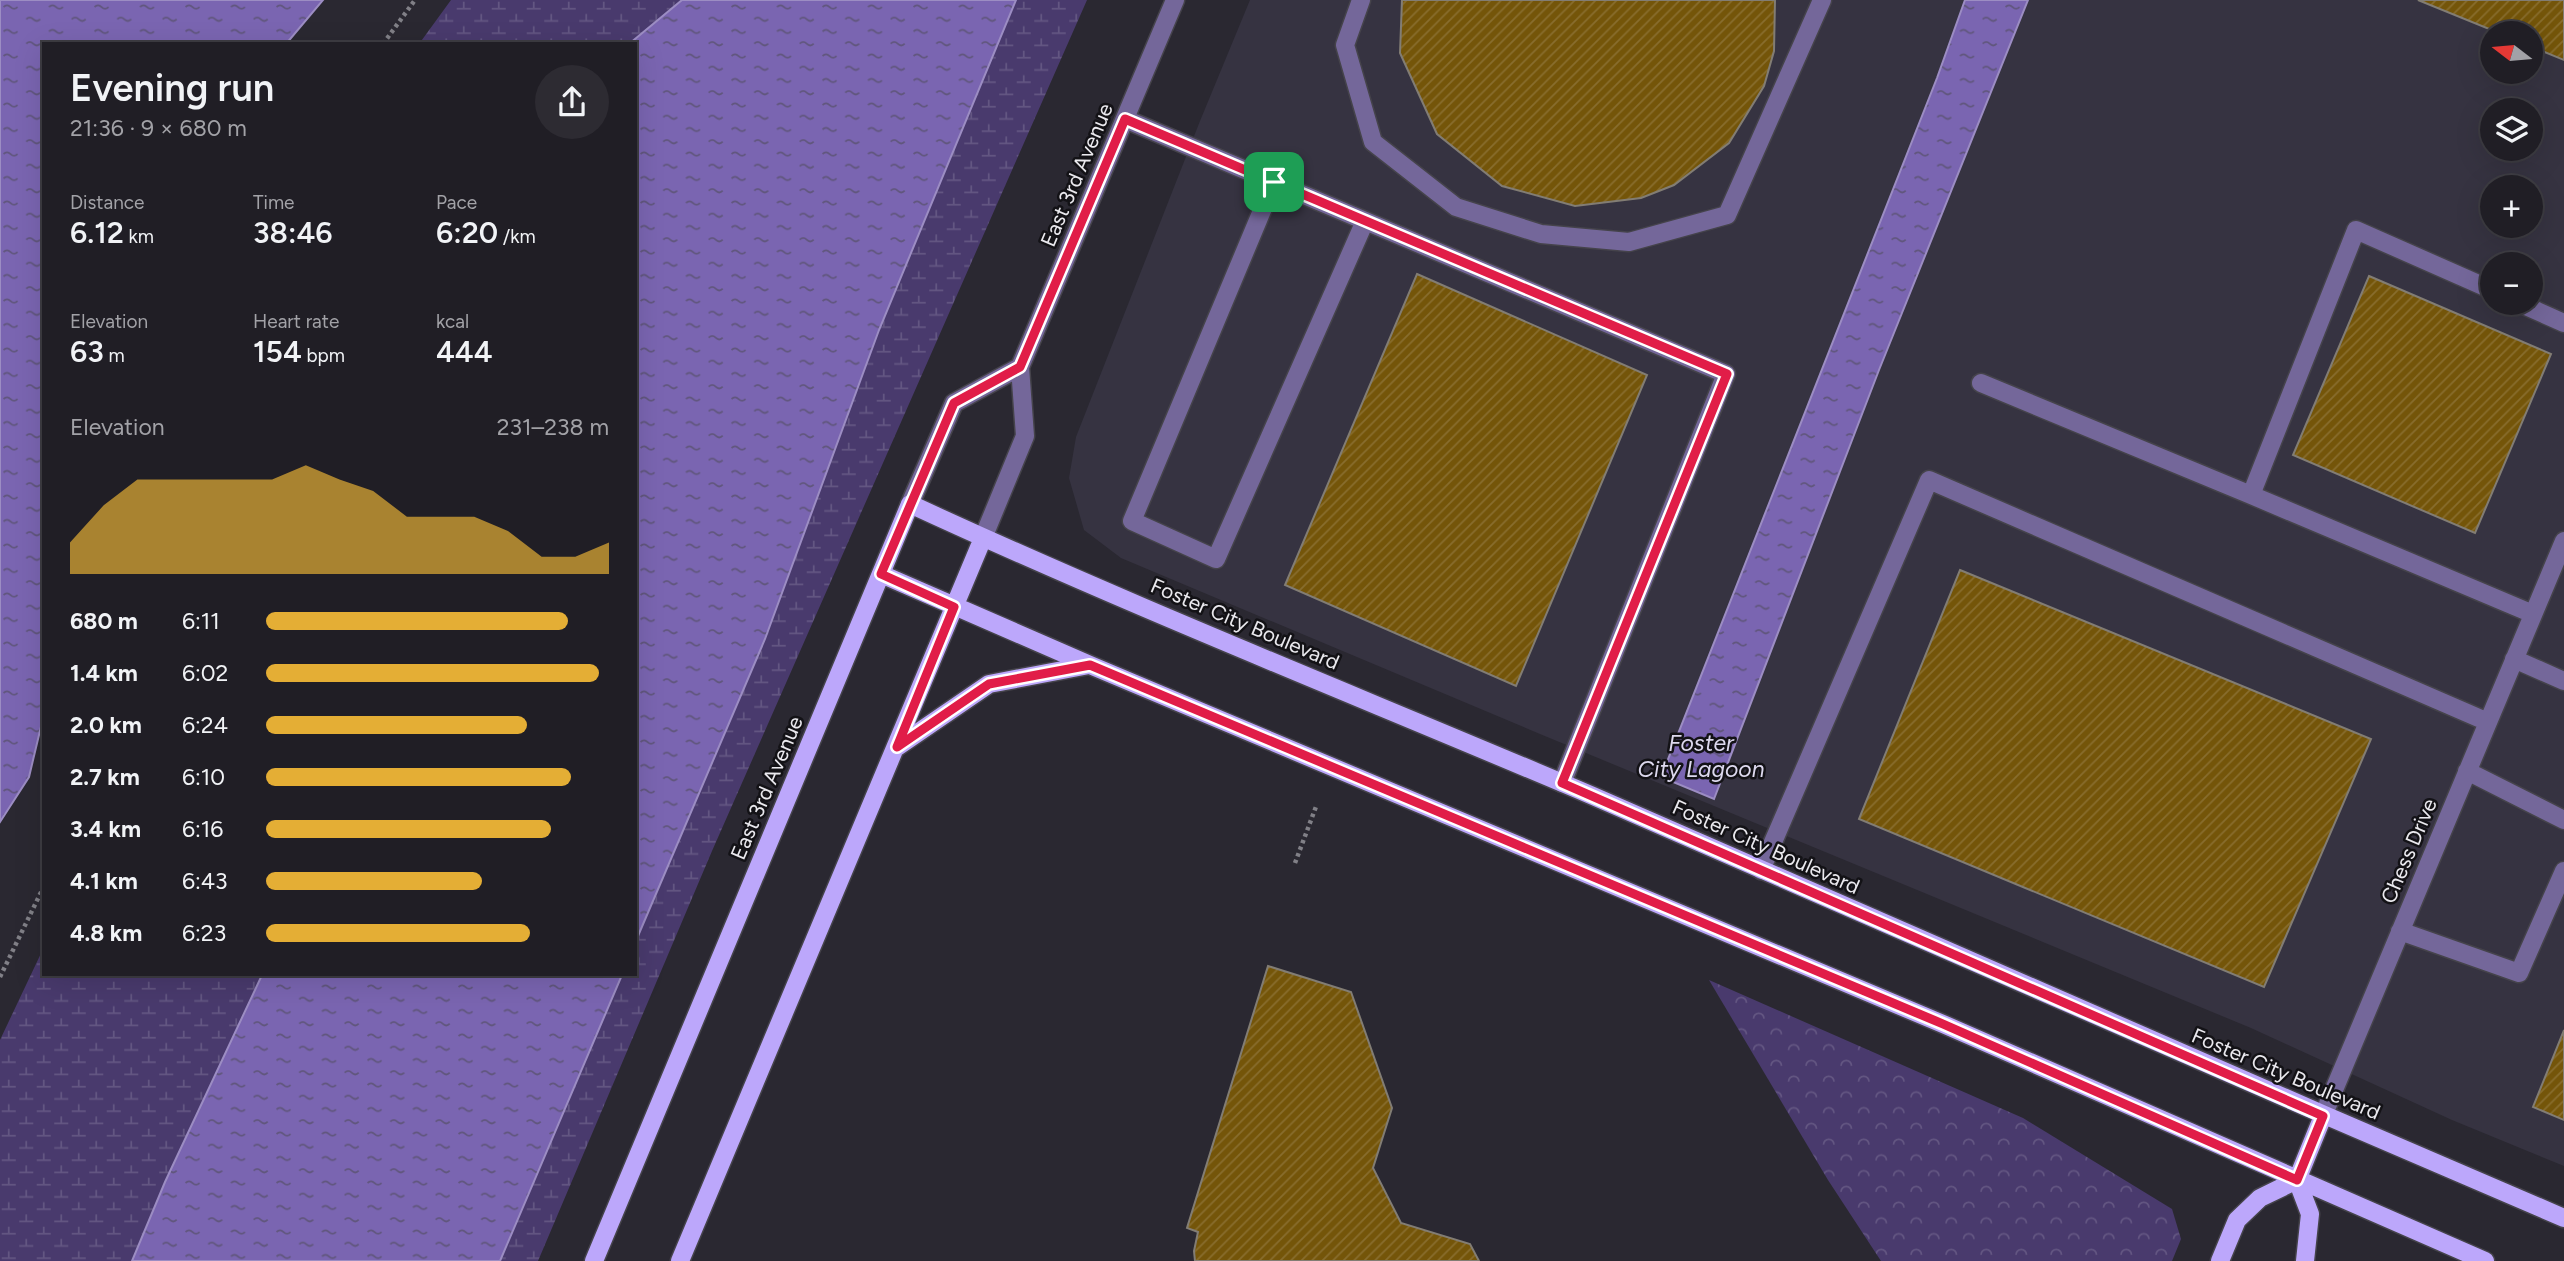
<!DOCTYPE html>
<meta charset="utf-8">
<style>
:root{--surface:#201e25;--page:#2d2b32;--text:#f1f3f6;--muted:#a2a2a7;--line:#3d3c42;--accent:#e4ae35}
body{margin:0;font-family:Figtree,sans-serif;background:var(--page);color:var(--text);height:100vh;display:flex;flex-direction:column;font-size:26px;white-space:nowrap}
*{box-sizing:border-box;margin:0}
p{font-size:23px;color:var(--muted)}
.icon{flex:none;width:38px;height:38px;fill:none;stroke:currentColor;stroke-width:2;stroke-linecap:round;stroke-linejoin:round}
.map{position:relative;flex:1;overflow:hidden}
.details{position:absolute;left:42px;top:42px;width:595px;height:934px;display:flex;flex-direction:column;background:var(--surface);border-radius:0px;box-shadow:0 7px 28px #0002,0 0 0 2px var(--line)}
.details>*{flex:none}
.needle{width:46px;rotate:286deg}
.buttons{position:absolute;left:2480px;top:21px;display:grid;gap:14px}
.buttons a{display:grid;place-items:center;width:63px;height:63px;border-radius:50%;background:var(--surface);box-shadow:0 7px 28px #0002,0 0 0 2px var(--line);font-size:35px}
.pin{position:absolute;display:grid;place-items:center;width:60px;height:60px;color:#fff;margin:-30px;border-radius:14px;box-shadow:0 4px 10px #0006}
.round{display:grid;place-items:center;flex:none;width:74px;height:74px;border-radius:37px;background:var(--page)}
.headline{display:flex;align-items:center;justify-content:space-between;height:119px;padding:0 28px}
h1{font-size:38px;font-weight:600;line-height:52px}
.metrics{display:grid;grid-template-columns:repeat(3,1fr);gap:10px;height:119px;padding:7px 28px}
.metrics div{display:grid;align-content:center}
.metrics b{font-size:30px;font-weight:600}
.metrics small{font-size:19px;font-weight:400}
.metrics p{font-size:19px}
.chart{height:196px;padding:14px 28px}
.chart p{display:flex;justify-content:space-between}
.chart svg{width:100%;height:126px;margin-top:7px;fill:var(--accent);opacity:.7}
ul{padding:0 28px;list-style:none;font-size:23px}
li{display:grid;grid-template-columns:112px 84px 1fr;align-items:center;height:52px}
li i{height:18px;border-radius:9px;background:var(--accent)}
.map>svg:first-child{display:block}
.built{fill:#363341;fill-rule:evenodd}
.wetland{fill:url(#wetland-marsh)}
.park{fill:url(#park-crowns)}
.water{fill:url(#water-ripples);stroke:#9c8dc3;stroke-width:2}
.building{fill:url(#building-hatch);stroke:#827d74;stroke-width:2}
.lines{fill:none;stroke-linecap:round;stroke-linejoin:round}
.minor-casing{stroke:#45434b;stroke-width:21}
.major-casing{stroke:#45434b;stroke-width:21}
.path{stroke:#818087;stroke-width:4.5;stroke-dasharray:3.5 3.5;stroke-linecap:butt}
.minor{stroke:#74679a;stroke-width:18}
.major{stroke:#bca7fb;stroke-width:18}
.route-casing{stroke:#fff;stroke-width:14}
.route{stroke:#e11d48;stroke-width:9}
.labels{text-anchor:middle;stroke-width:5;stroke-linejoin:round;paint-order:stroke}
.street-label{font-size:21px;fill:#eae9ee;stroke:#131216}
.water-label{font-size:23px;font-style:italic;fill:#ddd9ee;stroke:#131216}
</style>
<div class="map">
<svg width="2564" height="1261" viewBox="0 0 2564 1261">
<defs>
<pattern id="wetland-marsh" width="20" height="14" patternUnits="userSpaceOnUse" patternTransform="scale(1.75)"><rect width="20" height="14" fill="#493a6d"/><path d="M1 5h8M5 5V1M11 12h8M15 12V8" fill="none" stroke="#635682"/></pattern>
<pattern id="park-crowns" width="20" height="18" patternUnits="userSpaceOnUse" patternTransform="scale(1.75)"><rect width="20" height="18" fill="#493a6d"/><path d="M2 6a3 3 0 1 1 6 0M12 15a3 3 0 1 1 6 0" fill="none" stroke="#635682"/></pattern>
<pattern id="water-ripples" width="26" height="14" patternUnits="userSpaceOnUse" patternTransform="scale(1.75)"><rect width="26" height="14" fill="#7a65b1"/><path d="M2 4q2-2 4 0t4 0M15 11q2-2 4 0t4 0" fill="none" stroke="#60567c"/></pattern>
<pattern id="building-hatch" width="6" height="6" patternUnits="userSpaceOnUse" patternTransform="scale(1.75)"><rect width="6" height="6" fill="#745509"/><path d="M-1 1l2-2M0 6l6-6M5 7l2-2" fill="none" stroke="#886d2d"/></pattern>
</defs>
<rect width="100%" height="100%" fill="#2a2831"/>
<path class="built" d="M1250,0H2564V1166L2452,1120L2251,1028L1540,734L1121,558L1084,530L1069,478L1076,437L1200,121ZM2492,33H2530V72H2492ZM2492,110H2530V149H2492ZM2492,187H2530V226H2492ZM2492,264H2530V303H2492Z"/>
<path class="wetland" d="M451,0H1087L712,851L538,1261H0V1040L44,947V975H635V44H419Z"/>
<path class="park" d="M1709,980L2023,1118L2172,1209L2181,1239L2172,1261H1881L1828,1180Z"/>
<path class="water" d="M0,0H323L286,44H44V714L29,777L0,822Z
M682,0H1016L879,330L765,639L635,943V44H629Z
M1965,0H2028L1879,370L1714,799L1661,777L1937,78Z
M262,975H622L500,1261H132L165,1182Z"/>
<path class="building" d="M1402,0H1775L1774,51L1764,86L1729,143L1674,185L1641,198L1575,206L1502,186L1437,134L1400,53Z
M2418,0H2564V60L2530,46V33H2499Z
M1417,274L1647,375L1516,686L1285,585Z
M2369,276L2551,354L2475,533L2293,455Z
M1960,570L2371,739L2264,987L1859,819Z
M1268,966L1351,992L1392,1108L1373,1168L1401,1223L1470,1244L1479,1261H1195L1194,1251L1198,1232L1187,1228Z
M2564,1030V1120L2533,1107Z"/>
<g class="lines">
<g class="minor-casing">
<path id="minor" d="M1361,0L1345,45L1373,142L1456,207L1541,234L1629,242L1727,215L1822,0
M1125,119L1726,374L1562,783
M1274,182L1132,521L1216,559L1365,221
M2492,290L2356,230L2251,495L2533,614
M2519,303L2564,323
M1981,383L2251,495
M910,504L954,403L1020,367
M983,538L1025,436L1020,367L1175,0
M2514,659L2564,681
M2467,771L2564,820
M1761,870L1929,480L2488,722
M2400,931L2519,973L2564,871
M2323,1116L2564,541"/>
</g>
<g class="major-casing">
<path id="major" d="M881,574L1090,665L1943,1024L2485,1261
M897,747L989,684L1089,665
M2297,1180L2310,1214L2305,1261
M2297,1180L2323,1116
M594,1261L910,504C1135,608 1365,699 1593,796C1917,934 2239,1080 2564,1218
M680,1261L983,538
M2220,1261L2237,1220L2260,1198L2297,1180"/>
</g>
<path class="path" d="M383,44L415,0
M1295,863L1317,804
M0,977L44,886"/>
<use href="#minor" class="minor"/>
<use href="#major" class="major"/>
</g>
<g class="lines">
<g class="route-casing">
<path id="route" d="M1125,119L1727,374L1562,783L2323,1116L2297,1180L1943,1024L1090,665L989,684L897,747L954,607L881,574L954,403L1020,367Z"/>
</g>
<use href="#route" class="route"/>
</g>
<g class="labels">
<g class="street-label">
<text transform="translate(1077 175) rotate(-67)" y="7">East 3rd Avenue</text>
<text transform="translate(1245 624) rotate(23)" y="7">Foster City Boulevard</text>
<text transform="translate(767 788) rotate(-67)" y="7">East 3rd Avenue</text>
<text transform="translate(1766 847) rotate(24)" y="7">Foster City Boulevard</text>
<text transform="translate(2409 851) rotate(-67)" y="7">Chess Drive</text>
<text transform="translate(2286 1074) rotate(23)" y="7">Foster City Boulevard</text>
</g>
<g class="water-label">
<text x="1701" y="751">Foster<tspan x="1701" dy="26">City Lagoon</tspan></text>
</g>
</g>
</svg>
<div class="buttons">
<a><svg class="needle" viewBox="-14 -14 28 28"><path d="M0-13l5 13h-10z" fill="#e53935"/><path d="M0 13l5-13h-10z" fill="#a2a2a7"/></svg></a>
<a><svg class="icon" aria-label="layers" viewBox="0 0 24 24"><path d="M12 4l9 5-9 5-9-5zM3 14l9 5 9-5"/></svg></a>
<a>+</a>
<a>−</a>
</div>
<div class="pin" style="left:1274px;top:182px;background:#1e9e55"><svg class="icon" aria-label="arrive" viewBox="0 0 24 24"><path d="M6 21V4h12l-3 4 3 4H6"/></svg></div>
<section class="details">
<div class="headline"><div><h1>Evening run</h1><p>21:36 · 9 × 680 m</p></div><a class="round"><svg class="icon" aria-label="share" viewBox="0 0 24 24"><path d="M12 15V3M7 8l5-5 5 5M5 13v7h14v-7"/></svg></a></div>
<div class="metrics">
<div><p>Distance</p><b>6.12<small> km</small></b></div>
<div><p>Time</p><b>38:46</b></div>
<div><p>Pace</p><b>6:20<small> /km</small></b></div>
</div>
<div class="metrics">
<div><p>Elevation</p><b>63<small> m</small></b></div>
<div><p>Heart rate</p><b>154<small> bpm</small></b></div>
<div><p>kcal</p><b>444</b></div>
</div>
<div class="chart"><p><span>Elevation</span>231–238 m</p>
<svg viewBox="0 0 160 44" preserveAspectRatio="none"><path d="M0 44V33L10 20L20 11L30 11L40 11L50 11L60 11L70 6L80 11L90 15L100 24L110 24L120 24L130 29L140 38L150 38L160 33V44z"/></svg>
</div>
<ul>
<li><b>680 m</b>6:11<i style="width:88%"></i></li>
<li><b>1.4 km</b>6:02<i style="width:97%"></i></li>
<li><b>2.0 km</b>6:24<i style="width:76%"></i></li>
<li><b>2.7 km</b>6:10<i style="width:89%"></i></li>
<li><b>3.4 km</b>6:16<i style="width:83%"></i></li>
<li><b>4.1 km</b>6:43<i style="width:63%"></i></li>
<li><b>4.8 km</b>6:23<i style="width:77%"></i></li>
</ul>
</section>
</div>
